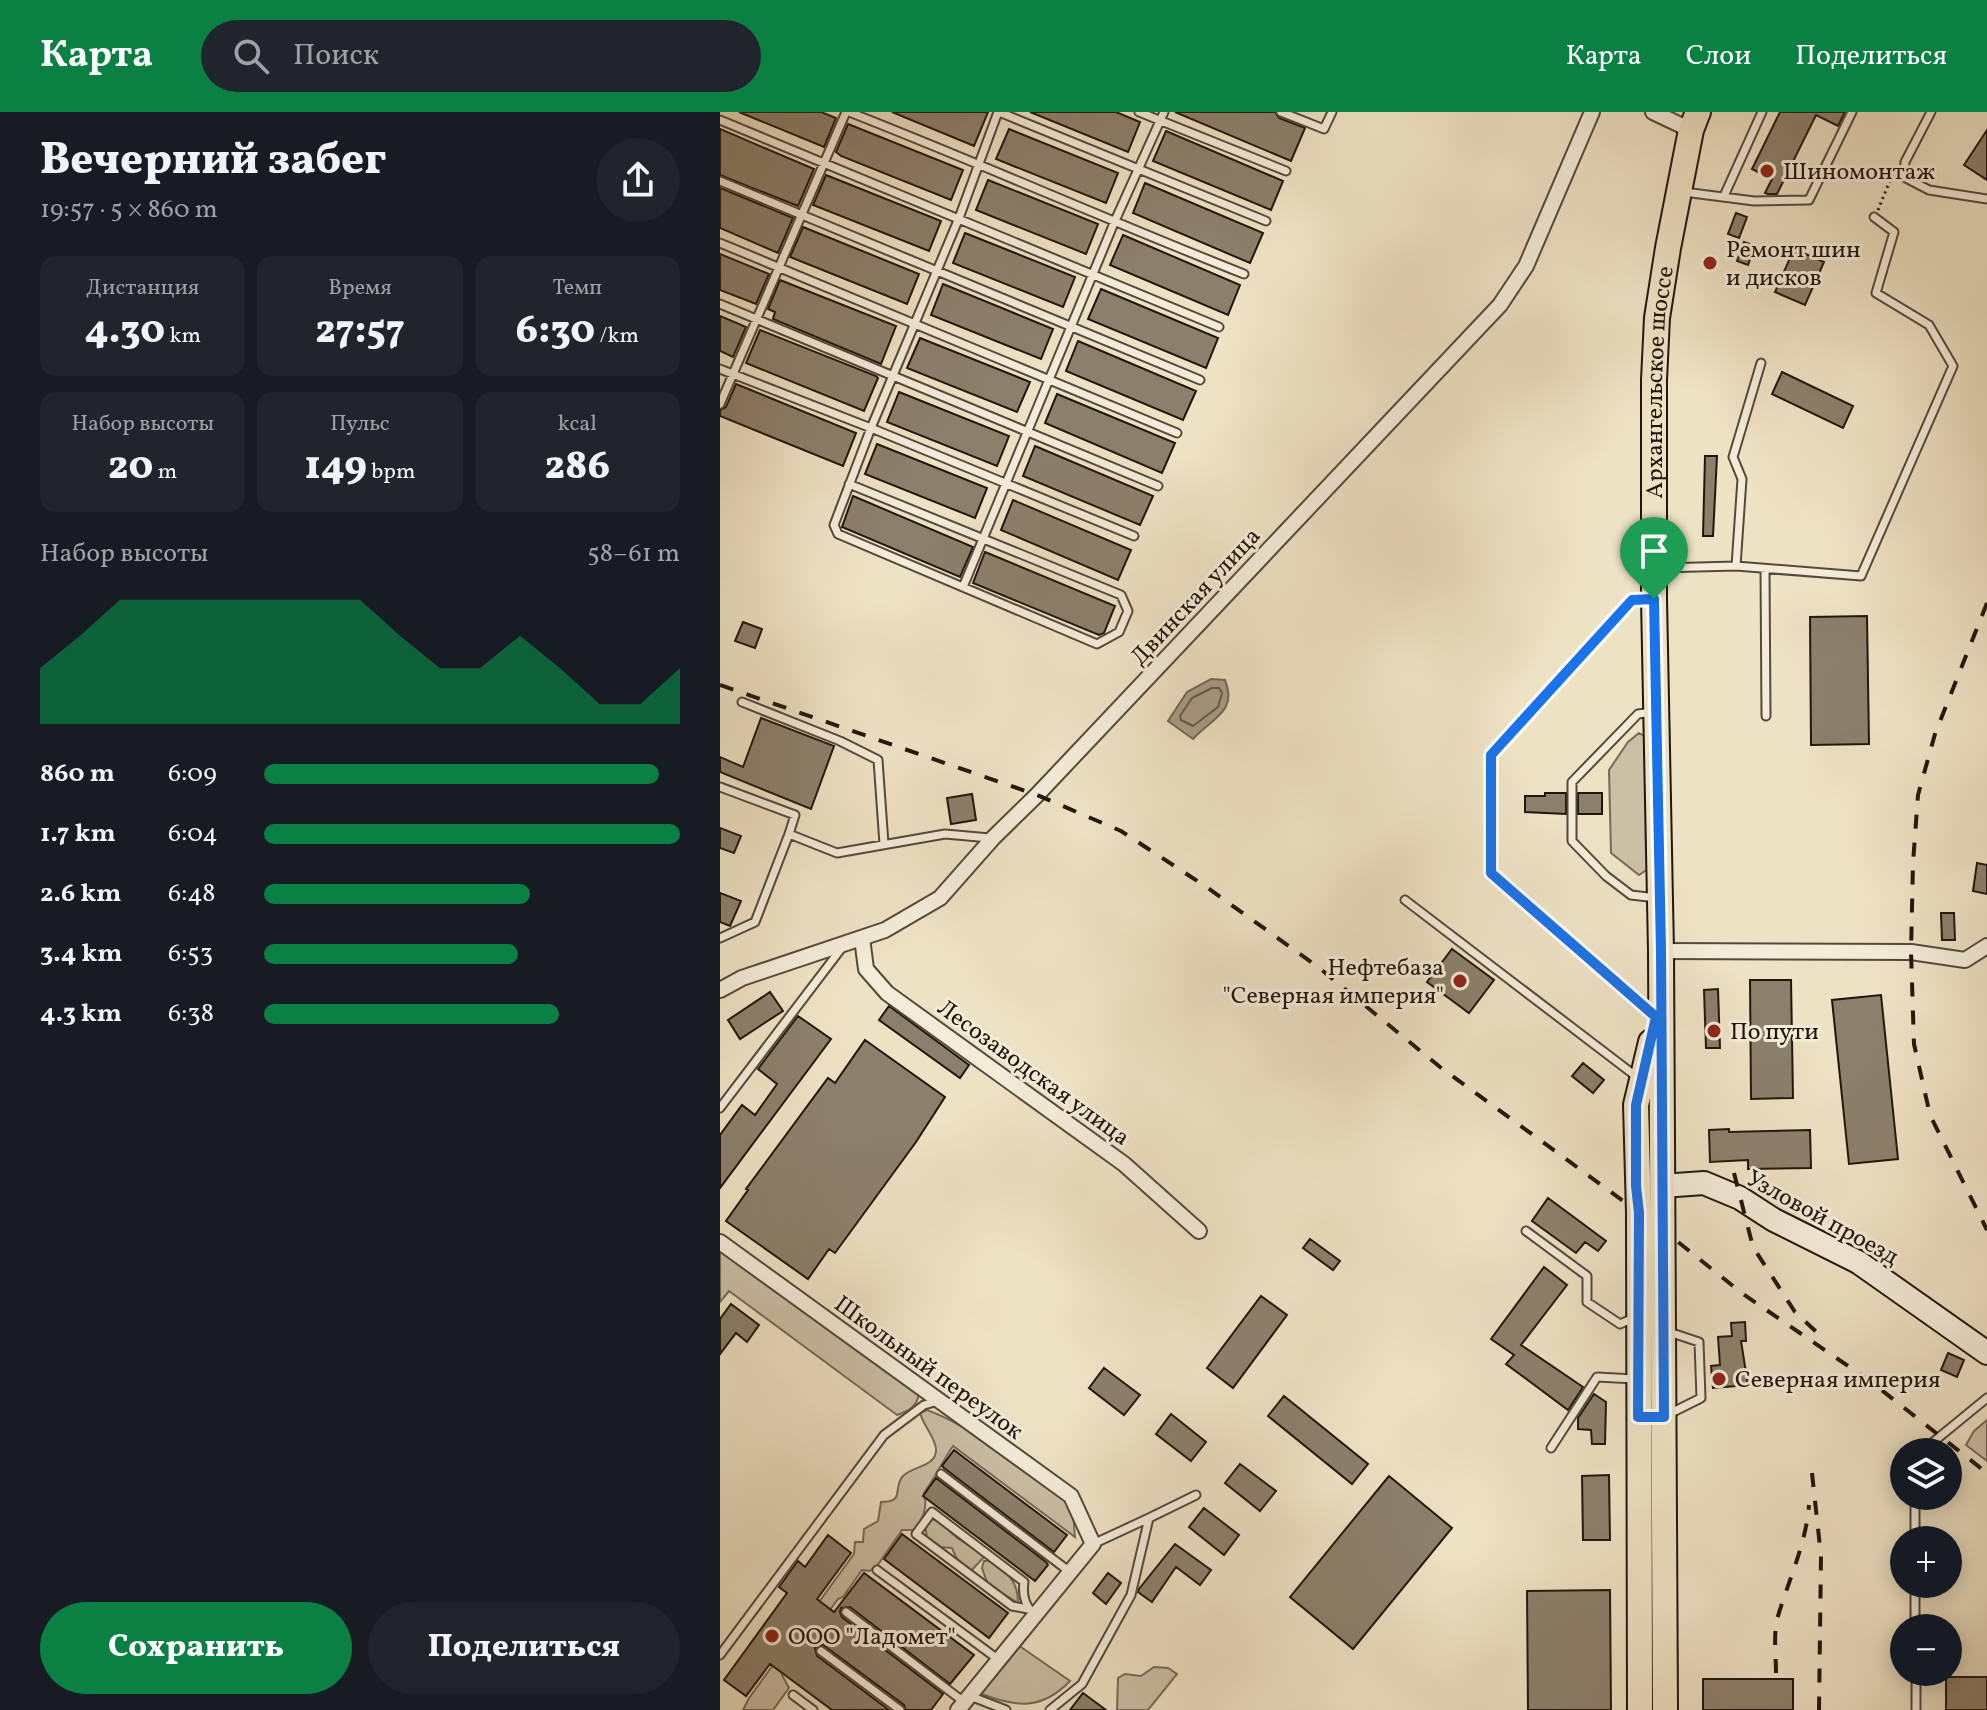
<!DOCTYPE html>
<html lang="ru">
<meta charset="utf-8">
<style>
:root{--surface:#171b24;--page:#20242c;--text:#f1f3f6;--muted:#9ea1a6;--accent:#0b8043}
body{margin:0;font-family:Vollkorn,serif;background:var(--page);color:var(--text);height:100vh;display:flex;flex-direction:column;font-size:30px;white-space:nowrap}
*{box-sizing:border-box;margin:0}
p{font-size:26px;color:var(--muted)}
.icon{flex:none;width:44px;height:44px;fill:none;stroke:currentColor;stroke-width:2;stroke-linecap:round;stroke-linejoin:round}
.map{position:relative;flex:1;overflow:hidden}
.side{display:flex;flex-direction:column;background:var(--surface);width:720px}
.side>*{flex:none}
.tools{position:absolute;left:1170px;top:1326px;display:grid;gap:16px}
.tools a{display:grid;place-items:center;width:72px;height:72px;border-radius:50%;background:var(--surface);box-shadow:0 4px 20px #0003;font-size:40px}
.pin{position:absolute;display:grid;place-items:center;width:68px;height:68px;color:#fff;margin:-82px -34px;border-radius:50% 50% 50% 0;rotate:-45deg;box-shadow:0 0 8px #0007}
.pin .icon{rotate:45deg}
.round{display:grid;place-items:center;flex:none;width:84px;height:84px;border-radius:42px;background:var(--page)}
.head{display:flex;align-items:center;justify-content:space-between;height:136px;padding:0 40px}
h1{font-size:44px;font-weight:800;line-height:60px}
.stats{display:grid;grid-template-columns:repeat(3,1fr);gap:12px;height:136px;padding:8px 40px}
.stats div{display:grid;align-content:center;border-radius:16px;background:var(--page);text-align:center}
.stats b{font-size:40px;font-weight:800}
.stats small{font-size:22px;font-weight:400}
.stats p{font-size:22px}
.chart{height:224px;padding:16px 40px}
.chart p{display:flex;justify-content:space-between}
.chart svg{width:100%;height:144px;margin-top:8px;fill:var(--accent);opacity:.7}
.primary-button{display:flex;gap:16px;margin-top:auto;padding:16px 40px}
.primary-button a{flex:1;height:92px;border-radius:48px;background:var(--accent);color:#fff;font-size:32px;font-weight:800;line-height:92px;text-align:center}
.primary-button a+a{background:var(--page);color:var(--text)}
ul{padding:0 40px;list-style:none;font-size:26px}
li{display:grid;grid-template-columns:128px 96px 1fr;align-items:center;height:60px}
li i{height:20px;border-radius:10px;background:var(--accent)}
header{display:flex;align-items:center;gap:48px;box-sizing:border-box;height:112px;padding:0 40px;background:var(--accent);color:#fff}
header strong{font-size:38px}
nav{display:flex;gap:44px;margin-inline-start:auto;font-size:28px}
.search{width:560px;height:72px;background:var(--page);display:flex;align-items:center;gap:20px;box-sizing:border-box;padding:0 28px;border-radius:44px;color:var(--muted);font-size:30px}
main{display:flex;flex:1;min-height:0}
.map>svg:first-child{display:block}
.green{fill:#cbbfa5;stroke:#766a59;stroke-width:2}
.water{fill:#a89d86;stroke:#726756;stroke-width:2}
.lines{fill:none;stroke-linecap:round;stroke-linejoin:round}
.shore{stroke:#645a4a;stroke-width:2}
.building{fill:#8c806c;stroke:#21160d;stroke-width:2}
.lane-casing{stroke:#54493b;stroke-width:11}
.street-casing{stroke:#54493b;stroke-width:18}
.secondary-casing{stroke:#21160d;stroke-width:26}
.primary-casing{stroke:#21160d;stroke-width:28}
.path{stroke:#21160d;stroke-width:3;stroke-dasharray:2 4;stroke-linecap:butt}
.lane{stroke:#f4ecd9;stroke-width:7}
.street{stroke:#f4ecd9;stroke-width:14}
.secondary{stroke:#f4ecd9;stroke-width:22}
.primary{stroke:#eee2c4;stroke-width:24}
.rail{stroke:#21160d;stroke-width:4;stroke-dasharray:14 14;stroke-linecap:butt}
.route-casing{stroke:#fff;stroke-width:16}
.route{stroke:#1a73e8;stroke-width:10}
.poi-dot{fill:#8f2418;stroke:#f4ecd9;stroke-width:3}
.labels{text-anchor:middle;stroke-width:6;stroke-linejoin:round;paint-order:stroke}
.poi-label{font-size:24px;fill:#21160d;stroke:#f4ecd9;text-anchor:start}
.street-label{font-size:24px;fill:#21160d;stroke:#f4ecd9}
</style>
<header>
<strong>Карта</strong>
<div class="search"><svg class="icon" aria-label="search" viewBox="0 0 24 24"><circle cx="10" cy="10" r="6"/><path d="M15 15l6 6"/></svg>Поиск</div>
<nav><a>Карта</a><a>Слои</a><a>Поделиться</a></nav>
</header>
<main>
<section class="side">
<div class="head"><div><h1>Вечерний забег</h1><p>19:57 · 5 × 860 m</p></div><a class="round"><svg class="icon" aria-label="share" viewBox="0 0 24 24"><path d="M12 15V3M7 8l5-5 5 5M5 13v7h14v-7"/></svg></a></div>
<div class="stats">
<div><p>Дистанция</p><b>4.30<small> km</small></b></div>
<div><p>Время</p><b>27:57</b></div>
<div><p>Темп</p><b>6:30<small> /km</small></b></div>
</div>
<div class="stats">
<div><p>Набор высоты</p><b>20<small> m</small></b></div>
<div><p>Пульс</p><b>149<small> bpm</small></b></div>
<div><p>kcal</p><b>286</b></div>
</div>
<div class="chart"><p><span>Набор высоты</span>58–61 m</p>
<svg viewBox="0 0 160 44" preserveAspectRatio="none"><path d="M0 44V27L10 17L20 6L30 6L40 6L50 6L60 6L70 6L80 6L90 17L100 27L110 27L120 17L130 27L140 38L150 38L160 27V44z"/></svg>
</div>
<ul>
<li><b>860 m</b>6:09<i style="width:95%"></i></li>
<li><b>1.7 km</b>6:04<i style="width:100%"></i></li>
<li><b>2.6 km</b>6:48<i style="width:64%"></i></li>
<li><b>3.4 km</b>6:53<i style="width:61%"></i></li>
<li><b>4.3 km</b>6:38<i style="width:71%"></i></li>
</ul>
<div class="primary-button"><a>Сохранить</a><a>Поделиться</a></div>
</section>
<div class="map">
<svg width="1267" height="1598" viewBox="0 0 1267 1598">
<rect width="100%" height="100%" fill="#eee2c4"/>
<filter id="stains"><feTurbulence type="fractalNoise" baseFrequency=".0025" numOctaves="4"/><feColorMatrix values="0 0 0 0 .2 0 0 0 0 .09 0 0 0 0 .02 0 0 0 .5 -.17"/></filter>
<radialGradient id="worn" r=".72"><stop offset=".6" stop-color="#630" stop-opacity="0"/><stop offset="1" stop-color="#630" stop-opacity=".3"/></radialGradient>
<path class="green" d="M919,621L926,625L928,757L919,763L891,741L889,658L908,630Z
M0,1135L199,1281C197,1295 189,1299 177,1303L9,1179L0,1190Z
M207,1298C256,1316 303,1356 347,1386L353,1401L355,1425L233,1334C222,1350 215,1366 204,1381C208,1397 203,1406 194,1418H182L157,1454L150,1459L142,1458L123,1485L118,1487L62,1563L69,1576L53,1598H23L29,1586L134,1442L135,1430H143L144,1417L158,1409L161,1390C186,1390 172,1376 183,1364C192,1354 217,1355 216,1337C215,1325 203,1313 200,1301Z
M1267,1308V1349L1246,1333L1254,1319Z
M212,1407C224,1410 226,1417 235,1424C244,1432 256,1434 264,1445L251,1459L239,1452L232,1436L219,1435L207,1426L205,1413Z
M264,1449H270C287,1461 298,1468 298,1491L275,1477L267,1470L262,1456Z
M298,1533L350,1569C322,1598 297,1596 259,1581Z
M434,1555L448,1556L457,1562L428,1598H397L398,1566L405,1562L421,1564Z"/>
<path class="water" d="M491,567L505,568C518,600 492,606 473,627L448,609L467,580Z"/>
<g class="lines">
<path class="shore" d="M492,576H499L502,581L498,595L473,614L461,608L460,604L472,586Z"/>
</g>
<path class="building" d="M19,0H101L116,6L104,35Z
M172,0H268L254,34Z
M310,0H396L420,10L408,40Z
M455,0H555L559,6L585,16L571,49Z
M1060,0H1125L1118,14L1096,3L1057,82H1048L1045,81L1052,67L1032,57Z
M128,12L243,58L231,88L121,44L116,40Z
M0,17L94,57L78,94L0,63Z
M289,17L398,61L386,91L276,47Z
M1267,18V68L1244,53Z
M446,19L563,69L551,98L433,49Z
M106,63L221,109L209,139L93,93Z
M268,68L378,112L366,142L256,98Z
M425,71L543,121L530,151L413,101Z
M0,76L73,106L58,141L0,116Z
M1016,101L1027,105L1019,126L1008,122Z
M83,115L199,162L187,192L70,145Z
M245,121L355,165L343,195L233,151Z
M403,123L520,173L508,203L390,153Z
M1024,130L1035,134L1028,153L1017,149Z
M1074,137L1104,150L1085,193L1055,180Z
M0,142L49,162L36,192L0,178Z
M60,168L176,214L161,252L53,207L55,200L48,197Z
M223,172L333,217L321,247L211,203Z
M381,177L498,226L486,256L368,207Z
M0,204L26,215L13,245L0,239Z
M40,218L156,264L158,266L144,299L26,251Z
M200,226L310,270L297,300L187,256Z
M358,229L476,279L463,308L346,259Z
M1062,260L1133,294L1123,316L1052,282Z
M16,272L136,321L123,354L0,304V298L6,295Z
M179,280L289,324L277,354L167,310Z
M337,282L455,331L442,361L325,311Z
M157,332L267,376L255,406L145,362Z
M315,334L433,384L420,413L303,364Z
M985,344H997L993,424H983Z
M133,384L253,435L240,465L122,415Z
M293,388L411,438L398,468L281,418Z
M265,440L395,494L384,521L379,523L253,471Z
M1147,504L1149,632L1091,633L1090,505Z
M23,510L42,517L35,536L15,529Z
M41,606L114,634L91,697L0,660V645L23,655Z
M825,681H846V702L805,700V684H825Z
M858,681H882V702H858Z
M252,682L256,708L231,712L227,686Z
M0,716L21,724L14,741L0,736Z
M1257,751L1267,753V782L1253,779Z
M0,781L21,789L10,814L0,810Z
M1221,801H1234L1235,828H1222Z
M732,837L774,868L749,901L707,870Z
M1030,868H1071L1073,986L1031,987Z
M998,877L1000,936H986L984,878Z
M50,880L63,899L20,927L8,908Z
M1161,883L1178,1047L1129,1052L1112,888Z
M169,894L249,953L240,966L159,908Z
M78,904L111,927L0,1076V1023L22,993L35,1003L57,972L38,957Z
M145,928L225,985L196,1030L115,1141L109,1137L88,1167L6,1109L28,1078L26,1077L108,966L115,971Z
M863,951L884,968L873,981L852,964Z
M1009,1017V1020L1090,1018L1091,1056L1028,1057V1048L990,1050L989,1018Z
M828,1086L886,1129L878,1139L865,1130L856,1141L812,1109Z
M590,1127L620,1149L613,1158L583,1136Z
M824,1155L847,1173L801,1233L863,1275L848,1298L786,1252L794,1243L771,1227Z
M541,1184L567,1203L513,1276L487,1256Z
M11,1192L39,1213L27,1230L16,1221L0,1242V1207Z
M1025,1210L1026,1229H1021L1028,1273L993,1276L991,1254L1000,1253L998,1225L1012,1224L1011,1211Z
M1228,1241L1244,1248L1237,1265L1221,1258Z
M384,1256L420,1283L404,1303L369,1276Z
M874,1282L886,1290L885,1332H872L871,1318L858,1317V1306Z
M564,1284L648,1352L632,1372L548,1304Z
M451,1302L486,1330L471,1349L436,1322Z
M234,1338L347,1423L334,1440L224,1356L222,1354Z
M520,1352L556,1379L540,1399L505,1371Z
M889,1363L890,1428H863L862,1364Z
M669,1364L732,1416L633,1537L570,1485Z
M216,1366L326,1450L328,1453L315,1469L203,1384Z
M484,1396L519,1423L504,1443L469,1415Z
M182,1422L288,1501L269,1526L164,1447Z
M108,1423L131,1441L97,1487L114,1500L144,1461L254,1543L230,1572L130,1495L121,1496L120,1500L122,1505L223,1582L211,1598H186L184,1593L103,1533L95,1536L97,1544L169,1598H112L50,1552L26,1584L4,1568L67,1481L59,1475L78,1449L85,1455Z
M455,1432L491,1458L480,1473L456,1455L432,1490L418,1480L419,1477Z
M388,1461L401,1471L386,1492L373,1481Z
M890,1478L891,1598H808L807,1479Z
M1226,1565H1267V1598H1226Z
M983,1567H1073V1598H983Z
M363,1581L386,1598H350Z"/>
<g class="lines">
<g class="lane-casing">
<path id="lane" d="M129,0C262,52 392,110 524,162
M279,0L546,109
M419,0L566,59
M561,0L604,17L612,0
M1211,0L1185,50L1184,65L1209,78L1267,87
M0,8L499,215
M0,69L480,268
M964,80L1034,89L1089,88L1132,0
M1004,84L1042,0
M0,131L457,321
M0,192L438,374
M0,257L151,316L414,424
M0,292L126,0
M129,372L401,483L408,499L399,520L377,532L118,422L114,413L151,316L239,106L278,0
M1016,454L1022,367L1013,345L1041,251
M940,456L1016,454L1141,464L1233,254L1209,213L1156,181L1174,120L1154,105
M1045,457L1046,604
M243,475L394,111L444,0
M931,487L912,488L771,643V761L934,904
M22,590L120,629L158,648L164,732
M933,600L918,602L852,670V729L886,764L911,783L937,786
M0,675L75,703L69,722L117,741L225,722L270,726
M685,788L917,965
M0,826L35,810L69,722
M0,996L124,833
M806,1119L867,1164V1190L900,1212L916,1205
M949,1220L979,1230L981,1286L949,1302
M831,1336L877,1265L915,1267
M1201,1340L1267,1286
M221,1362L350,1460
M1195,1384V1428
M429,1406L476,1383
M157,1458L279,1548
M1195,1472V1516
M308,1497L292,1494L196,1422L212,1400L304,1470C302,1484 305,1494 315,1503
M126,1500L244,1590
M101,1539L180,1598
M0,1543L164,1323L204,1293L218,1289
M1196,1560V1598
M73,1583L93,1598
M250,1584L286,1598
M330,1598L362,1572L411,1483L429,1406L373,1432"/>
</g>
<g class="street-casing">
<path id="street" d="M933,0L971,18
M142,826L146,857L167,881L404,1052L479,1119
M941,839L1191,840L1245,848L1267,834
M0,878L22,866L165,818L220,786L273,726L317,683L780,193L806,154L872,0
M0,1130L351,1384L373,1432L238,1598"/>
</g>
<g class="secondary-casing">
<path id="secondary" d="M942,1074L984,1071L1020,1086L1054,1108L1138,1150L1267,1241"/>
</g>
<g class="primary-casing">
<g id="primary">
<path d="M920,1598L919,1101L916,993L931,930"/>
<path id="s1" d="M945,1598L941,839L934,487V268L937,206L948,136L971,18L978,0"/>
</g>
</g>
<path class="path" d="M1158,98L1173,61"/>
<use href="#lane" class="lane"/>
<use href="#street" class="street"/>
<use href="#secondary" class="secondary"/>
<use href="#primary" class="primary"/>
<path class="rail" d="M1267,491L1215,622L1198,683L1193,751L1191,840L1194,932L1210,1003L1267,1118
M0,573L317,683L401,719L485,774L598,855L720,955L943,1118L1023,1182L1150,1269L1267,1361
M1014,1061L1033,1135L1075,1200L1103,1226
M1092,1361L1101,1444L1099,1598
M1056,1561C1056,1544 1053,1521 1058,1504C1069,1467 1086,1432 1089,1393"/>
</g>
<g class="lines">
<g class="route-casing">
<path id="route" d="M934,487L941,839L944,1305H918L919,1101L916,1074V993L936,905L771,761V643L912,488Z"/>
</g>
<use href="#route" class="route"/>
</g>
<g class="poi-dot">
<circle cx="1047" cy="59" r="8"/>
<circle cx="990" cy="151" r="8"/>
<circle cx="740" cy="869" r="8"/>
<circle cx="994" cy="919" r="8"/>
<circle cx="999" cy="1267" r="8"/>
<circle cx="52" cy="1524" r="8"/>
</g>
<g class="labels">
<g class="poi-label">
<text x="1063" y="67">Шиномонтаж</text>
<text x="1006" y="145">Ремонт шин<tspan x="1006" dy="28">и дисков</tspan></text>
<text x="724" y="863" text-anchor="end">Нефтебаза<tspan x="724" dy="28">"Северная империя"</tspan></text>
<text x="1010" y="927">По пути</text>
<text x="1015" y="1275">Северная империя</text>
<text x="68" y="1532">ООО "Ладомет"</text>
</g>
<g class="street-label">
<text dy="8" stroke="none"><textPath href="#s1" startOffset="1328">Архангельское шоссе</textPath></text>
<text transform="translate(475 484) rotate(-47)" y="8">Двинская улица</text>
<text transform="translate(314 960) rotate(36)" y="8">Лесозаводская улица</text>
<text transform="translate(1103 1105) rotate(29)" y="8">Узловой проезд</text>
<text transform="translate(209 1255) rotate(36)" y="8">Школьный переулок</text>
</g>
</g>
<rect width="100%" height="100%" filter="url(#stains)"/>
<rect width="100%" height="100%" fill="url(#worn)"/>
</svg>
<div class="tools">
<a><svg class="icon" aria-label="layers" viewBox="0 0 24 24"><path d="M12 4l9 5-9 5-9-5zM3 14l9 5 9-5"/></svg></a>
<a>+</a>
<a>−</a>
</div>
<div class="pin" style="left:934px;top:487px;background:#1e9e55"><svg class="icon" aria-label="arrive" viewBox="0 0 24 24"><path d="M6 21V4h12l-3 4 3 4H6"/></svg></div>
</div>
</main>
